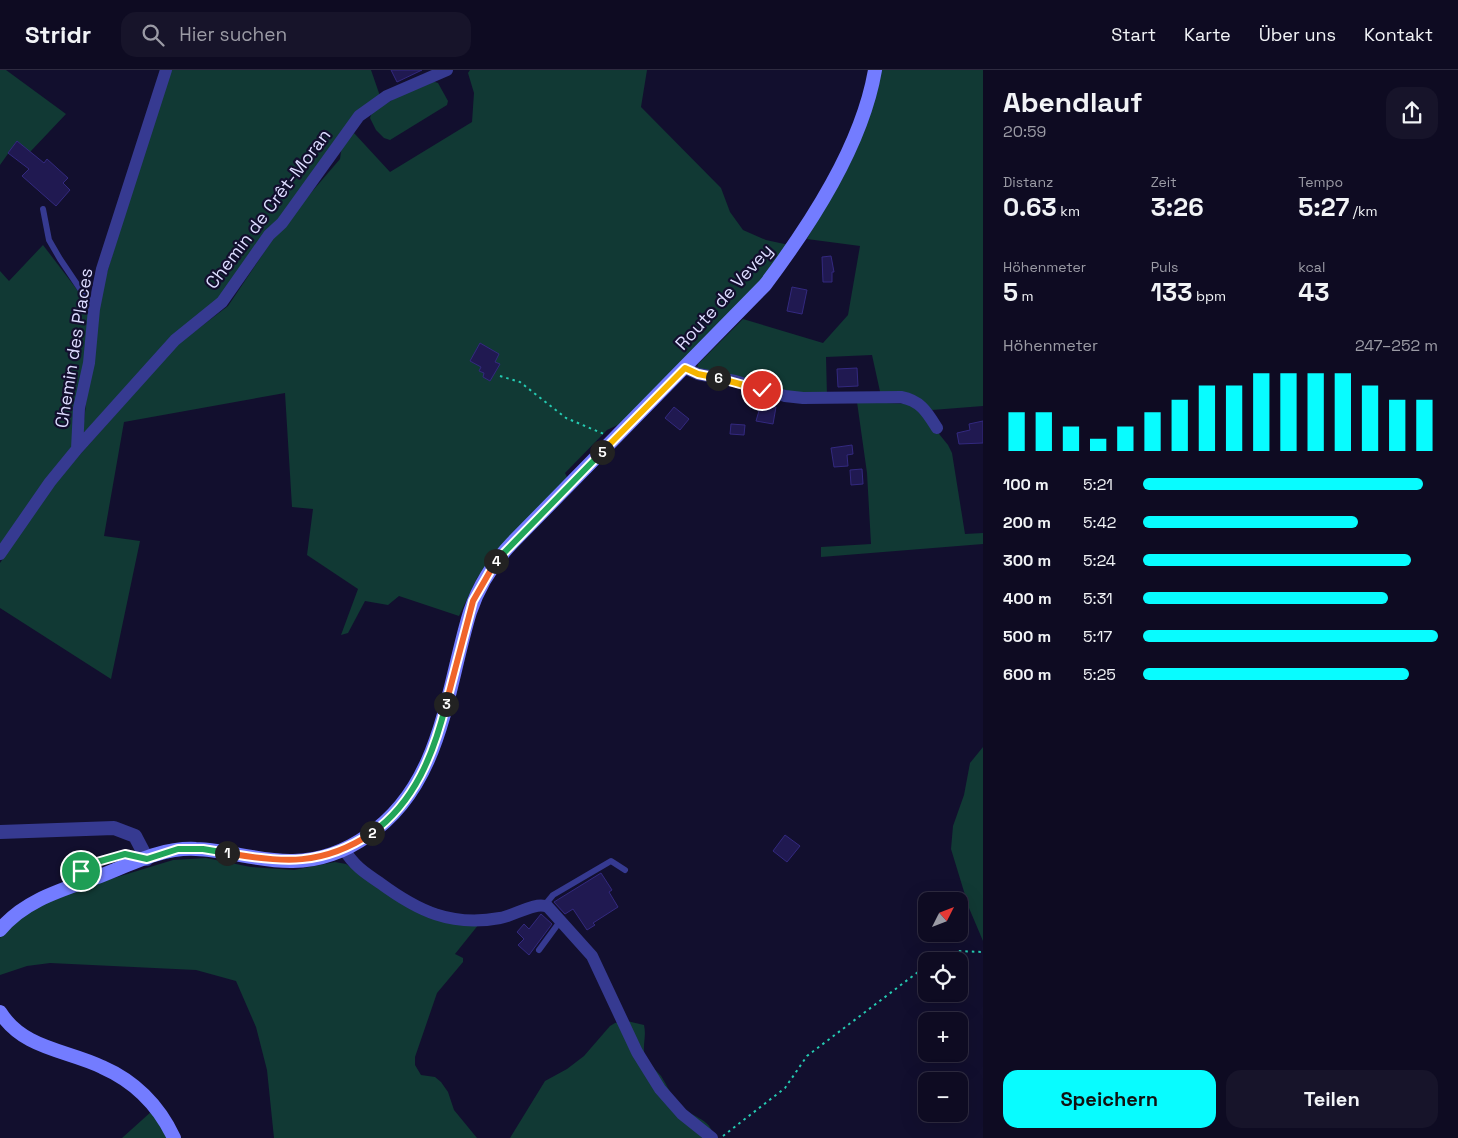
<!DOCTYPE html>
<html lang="de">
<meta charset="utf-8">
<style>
:root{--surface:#0e0b22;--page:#17142a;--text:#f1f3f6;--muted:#9b9ba5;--line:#2e2b40;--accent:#08fcff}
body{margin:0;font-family:"Space Grotesk",sans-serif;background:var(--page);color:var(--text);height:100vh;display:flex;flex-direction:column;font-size:19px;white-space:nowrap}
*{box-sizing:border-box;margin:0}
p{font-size:16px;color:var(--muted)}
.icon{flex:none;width:28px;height:28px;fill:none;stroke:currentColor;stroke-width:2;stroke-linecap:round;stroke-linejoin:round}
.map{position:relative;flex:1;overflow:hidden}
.sheet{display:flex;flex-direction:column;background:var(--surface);width:475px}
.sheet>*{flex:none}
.needle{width:32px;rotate:48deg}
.buttons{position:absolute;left:918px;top:822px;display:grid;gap:10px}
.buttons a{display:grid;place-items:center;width:50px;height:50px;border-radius:10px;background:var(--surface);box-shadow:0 5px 20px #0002,0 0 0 1px var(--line);font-size:25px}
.pin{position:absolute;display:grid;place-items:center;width:42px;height:42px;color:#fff;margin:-21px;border:2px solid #fff;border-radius:50%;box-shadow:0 1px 5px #0007}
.km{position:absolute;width:25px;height:25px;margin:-12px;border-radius:50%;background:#222;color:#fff;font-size:14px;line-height:25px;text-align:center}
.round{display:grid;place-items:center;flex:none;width:52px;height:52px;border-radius:15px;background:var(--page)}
.headline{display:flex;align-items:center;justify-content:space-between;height:85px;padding:0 20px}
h1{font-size:28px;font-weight:700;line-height:38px}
.stats{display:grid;grid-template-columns:repeat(3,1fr);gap:8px;height:85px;padding:5px 20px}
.stats div{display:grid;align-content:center}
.stats b{font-size:25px;font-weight:700}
.stats small{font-size:14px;font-weight:400}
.stats p{font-size:14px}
.chart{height:140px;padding:10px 20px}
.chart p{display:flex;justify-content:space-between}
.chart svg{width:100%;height:90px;margin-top:5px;stroke:var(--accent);stroke-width:6}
.button{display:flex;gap:10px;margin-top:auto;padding:10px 20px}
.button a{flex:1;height:58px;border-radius:15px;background:var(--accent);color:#111;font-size:20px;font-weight:700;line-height:58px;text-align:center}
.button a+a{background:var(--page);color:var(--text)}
ul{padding:0 20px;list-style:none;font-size:16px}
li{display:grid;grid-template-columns:80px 60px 1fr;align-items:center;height:38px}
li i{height:12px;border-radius:6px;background:var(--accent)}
header{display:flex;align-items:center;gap:30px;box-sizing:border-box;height:70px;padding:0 25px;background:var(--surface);border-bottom:1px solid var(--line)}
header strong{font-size:24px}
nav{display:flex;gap:28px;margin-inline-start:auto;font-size:18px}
.search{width:350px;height:45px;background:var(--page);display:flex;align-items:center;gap:12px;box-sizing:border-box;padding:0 18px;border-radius:15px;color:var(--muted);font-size:19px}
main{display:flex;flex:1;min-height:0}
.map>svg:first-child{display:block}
.green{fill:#113934}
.building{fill:#201951;stroke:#33297f}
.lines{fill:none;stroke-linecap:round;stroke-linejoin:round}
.path{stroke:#25cbb2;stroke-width:2;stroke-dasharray:2.5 4;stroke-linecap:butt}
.service{stroke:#363a91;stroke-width:6}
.minor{stroke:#363a91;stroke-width:12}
.tertiary{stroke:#363a91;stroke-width:14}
.secondary{stroke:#737cff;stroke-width:14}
.split-1-casing{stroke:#fff;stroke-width:10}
.split-2-casing{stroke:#fff;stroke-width:10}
.split-3-casing{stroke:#fff;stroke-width:10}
.split-4-casing{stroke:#fff;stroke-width:10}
.split-5-casing{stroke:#fff;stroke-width:10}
.split-6-casing{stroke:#fff;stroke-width:10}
.split-7-casing{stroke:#fff;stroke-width:10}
.split-1{stroke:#22a559;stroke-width:6}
.split-2{stroke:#f0652b;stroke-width:6}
.split-3{stroke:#22a559;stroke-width:6}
.split-4{stroke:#f0652b;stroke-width:6}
.split-5{stroke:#22a559;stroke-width:6}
.split-6{stroke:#f5b400;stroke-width:6}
.split-7{stroke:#f5b400;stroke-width:6}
.labels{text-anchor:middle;stroke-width:4.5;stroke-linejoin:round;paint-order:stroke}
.street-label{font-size:18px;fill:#dddcff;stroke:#120f2e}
</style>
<header>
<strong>Stridr</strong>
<div class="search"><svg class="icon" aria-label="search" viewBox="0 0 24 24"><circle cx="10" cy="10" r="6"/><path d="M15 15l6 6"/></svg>Hier suchen</div>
<nav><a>Start</a><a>Karte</a><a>Über uns</a><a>Kontakt</a></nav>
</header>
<main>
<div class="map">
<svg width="983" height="1068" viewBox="0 0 983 1068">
<rect width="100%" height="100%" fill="#120f2e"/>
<path class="green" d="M0,0H6L66,44L30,82L17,71L0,95Z
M168,0H371L380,26L237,209L82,369L97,236Z
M470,0H647L641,37L721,118L730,142L743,160L766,170L789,175L757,216L622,353L607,360L565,403L567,407L498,480L477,508L459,546L399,526L388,535L365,531L348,563L341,565L358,519L307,485L313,439L292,437L285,323L124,352L104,466L140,471L111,609L0,538V493L53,415L178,274L228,236L279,160L340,89L342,75L354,63L390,102L472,52L474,23L468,3Z
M881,0H983V336L932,340L881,326L872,285L826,287L827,326L793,325L697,299L698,294L743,249L823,273L848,245L860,176L807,169L868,49Z
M432,11L438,13L448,31L447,35L390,70L384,68L376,60L370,48L372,42L404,23Z
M43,175L88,234L90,248L74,377L0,483V201L9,211Z
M857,332L915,334L948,375L952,383L965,464L983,463V474L821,487V477L871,474L867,403Z
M983,677V871L969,838L951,779L953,756L964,725L970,693Z
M206,788L251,797L294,800L335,792L346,794L382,819L479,854L455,884L463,888V892L437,923L415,987V995L421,1005L435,1007L441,1012L448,1022L454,1040L477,1068H274L267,1000L256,957L236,911L196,900L50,893L27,896L0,905V868L11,852L30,837L78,819L173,790Z
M627,951L644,955C647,968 641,977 646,989C650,995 656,1000 661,1006C667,1015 671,1025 677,1033C689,1048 711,1046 714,1068H510L545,1011L567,999L584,986L610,956L615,953Z
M152,1041L169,1068H122Z"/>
<path class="building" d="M391,0H422L397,12Z
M17,71L44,93L47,89L68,108L63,113L70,120L56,136L22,106L29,99L8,83Z
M831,186L834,202H832V212H823L822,187Z
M792,217L807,220L802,244L787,241Z
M480,273L499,284L495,292L500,294L490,311L483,307L484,303L479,301L481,297L470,291Z
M857,298L858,316L838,317L837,299Z
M761,334L776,337L773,354L756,351Z
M674,337L689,349L680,360L665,348Z
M983,351V373L959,374L957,363L970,360L969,354Z
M731,354L745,355L744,365L730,364Z
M852,375L853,384L847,385L848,396L834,397L831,378Z
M862,399L863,414L851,415L850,400Z
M785,765L800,776L787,792L773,781Z
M601,803L612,820L609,822L618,837L593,853L595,855L587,860L573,839L565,844L554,832Z
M541,844L552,854L529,885L518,875L524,869L517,862L524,854L529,859Z"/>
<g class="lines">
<path class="path" d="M500,306L520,312L566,348L604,364
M935,891L957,881L983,882
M723,1066L785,1018L807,986L926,896"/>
<path class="service" d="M43,139L49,170L60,189L93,238
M76,814C76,790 121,783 138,787
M544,836L553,825L611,791L625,800
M539,880L561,850"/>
<path class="minor" d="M685,298L698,304L735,311L785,326L803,328L901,327C921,331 927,342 937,358
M77,379L175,270L222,232L269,165L282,153L359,46L387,26L447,0
M0,484L50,412L77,379L79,338L89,293L94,239L102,199L166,0
M344,779C353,795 365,803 380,813C418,841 451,857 500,848C514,846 535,831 548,837L592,886L637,982L660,1019L682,1044L712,1068"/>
<path class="tertiary" d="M0,762L114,758L135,766L147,789"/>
<path class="secondary" d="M0,860C23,831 61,820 95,808C127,796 161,777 196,779C229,780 260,792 293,791C319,791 346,781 367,766C442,716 446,621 470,542C479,515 493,493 512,473L765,215C810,155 862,76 875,0
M0,942C23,979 67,980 102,997C134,1011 159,1036 174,1068"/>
</g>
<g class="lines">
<g class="split-1-casing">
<path id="split-1" d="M81,801L90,794L125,784L147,789L178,779H203L227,783"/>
</g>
<g class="split-2-casing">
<path id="split-2" d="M227,783C283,793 323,796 372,763"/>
</g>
<g class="split-3-casing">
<path id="split-3" d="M372,763C415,732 434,683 446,634"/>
</g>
<g class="split-4-casing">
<path id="split-4" d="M446,634L473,531L496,491"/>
</g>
<g class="split-5-casing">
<path id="split-5" d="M496,491L602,382"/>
</g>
<g class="split-6-casing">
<path id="split-6" d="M602,382L685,298L698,304L718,308"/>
</g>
<g class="split-7-casing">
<path id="split-7" d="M718,308L762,320"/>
</g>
<use href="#split-1" class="split-1"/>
<use href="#split-2" class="split-2"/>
<use href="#split-3" class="split-3"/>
<use href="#split-4" class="split-4"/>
<use href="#split-5" class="split-5"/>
<use href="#split-6" class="split-6"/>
<use href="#split-7" class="split-7"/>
</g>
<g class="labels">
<g class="street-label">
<text transform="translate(268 139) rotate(-53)" y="6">Chemin de Crêt-Moran</text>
<text transform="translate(724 227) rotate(-48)" y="6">Route de Vevey</text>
<text transform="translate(74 278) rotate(-81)" y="6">Chemin des Places</text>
</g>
</g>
</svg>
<div class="buttons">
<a><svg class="needle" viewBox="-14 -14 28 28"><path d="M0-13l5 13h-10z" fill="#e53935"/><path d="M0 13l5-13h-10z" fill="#9b9ba5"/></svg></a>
<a><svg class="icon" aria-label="locate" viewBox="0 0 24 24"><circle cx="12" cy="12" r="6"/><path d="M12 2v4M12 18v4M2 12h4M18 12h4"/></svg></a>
<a>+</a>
<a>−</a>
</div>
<div class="pin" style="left:81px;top:801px;background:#1e9e55"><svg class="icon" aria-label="arrive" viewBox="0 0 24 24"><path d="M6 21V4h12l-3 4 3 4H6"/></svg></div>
<div class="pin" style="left:762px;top:320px;background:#d93025"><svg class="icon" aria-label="check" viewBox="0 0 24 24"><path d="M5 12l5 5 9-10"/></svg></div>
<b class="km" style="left:227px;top:783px">1</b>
<b class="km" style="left:372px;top:763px">2</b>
<b class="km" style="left:446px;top:634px">3</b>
<b class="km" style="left:496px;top:491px">4</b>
<b class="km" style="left:602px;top:382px">5</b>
<b class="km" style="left:718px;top:308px">6</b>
</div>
<section class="sheet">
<div class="headline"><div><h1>Abendlauf</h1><p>20:59</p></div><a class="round"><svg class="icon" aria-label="share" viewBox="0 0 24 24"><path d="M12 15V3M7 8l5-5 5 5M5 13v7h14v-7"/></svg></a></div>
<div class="stats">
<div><p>Distanz</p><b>0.63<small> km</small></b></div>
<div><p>Zeit</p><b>3:26</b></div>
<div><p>Tempo</p><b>5:27<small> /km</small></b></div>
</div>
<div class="stats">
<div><p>Höhenmeter</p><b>5<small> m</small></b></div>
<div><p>Puls</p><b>133<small> bpm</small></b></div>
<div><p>kcal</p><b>43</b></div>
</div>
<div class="chart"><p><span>Höhenmeter</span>247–252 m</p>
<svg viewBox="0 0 160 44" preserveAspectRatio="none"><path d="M5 44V25M15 44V25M25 44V32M35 44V38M45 44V32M55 44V25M65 44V19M75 44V12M85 44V12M95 44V6M105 44V6M115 44V6M125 44V6M135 44V12M145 44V19M155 44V19"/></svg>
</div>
<ul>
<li><b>100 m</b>5:21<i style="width:95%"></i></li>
<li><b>200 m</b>5:42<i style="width:73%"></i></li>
<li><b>300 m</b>5:24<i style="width:91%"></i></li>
<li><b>400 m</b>5:31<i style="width:83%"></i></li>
<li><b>500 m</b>5:17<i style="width:100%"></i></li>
<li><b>600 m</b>5:25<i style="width:90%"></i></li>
</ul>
<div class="button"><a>Speichern</a><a>Teilen</a></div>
</section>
</main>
